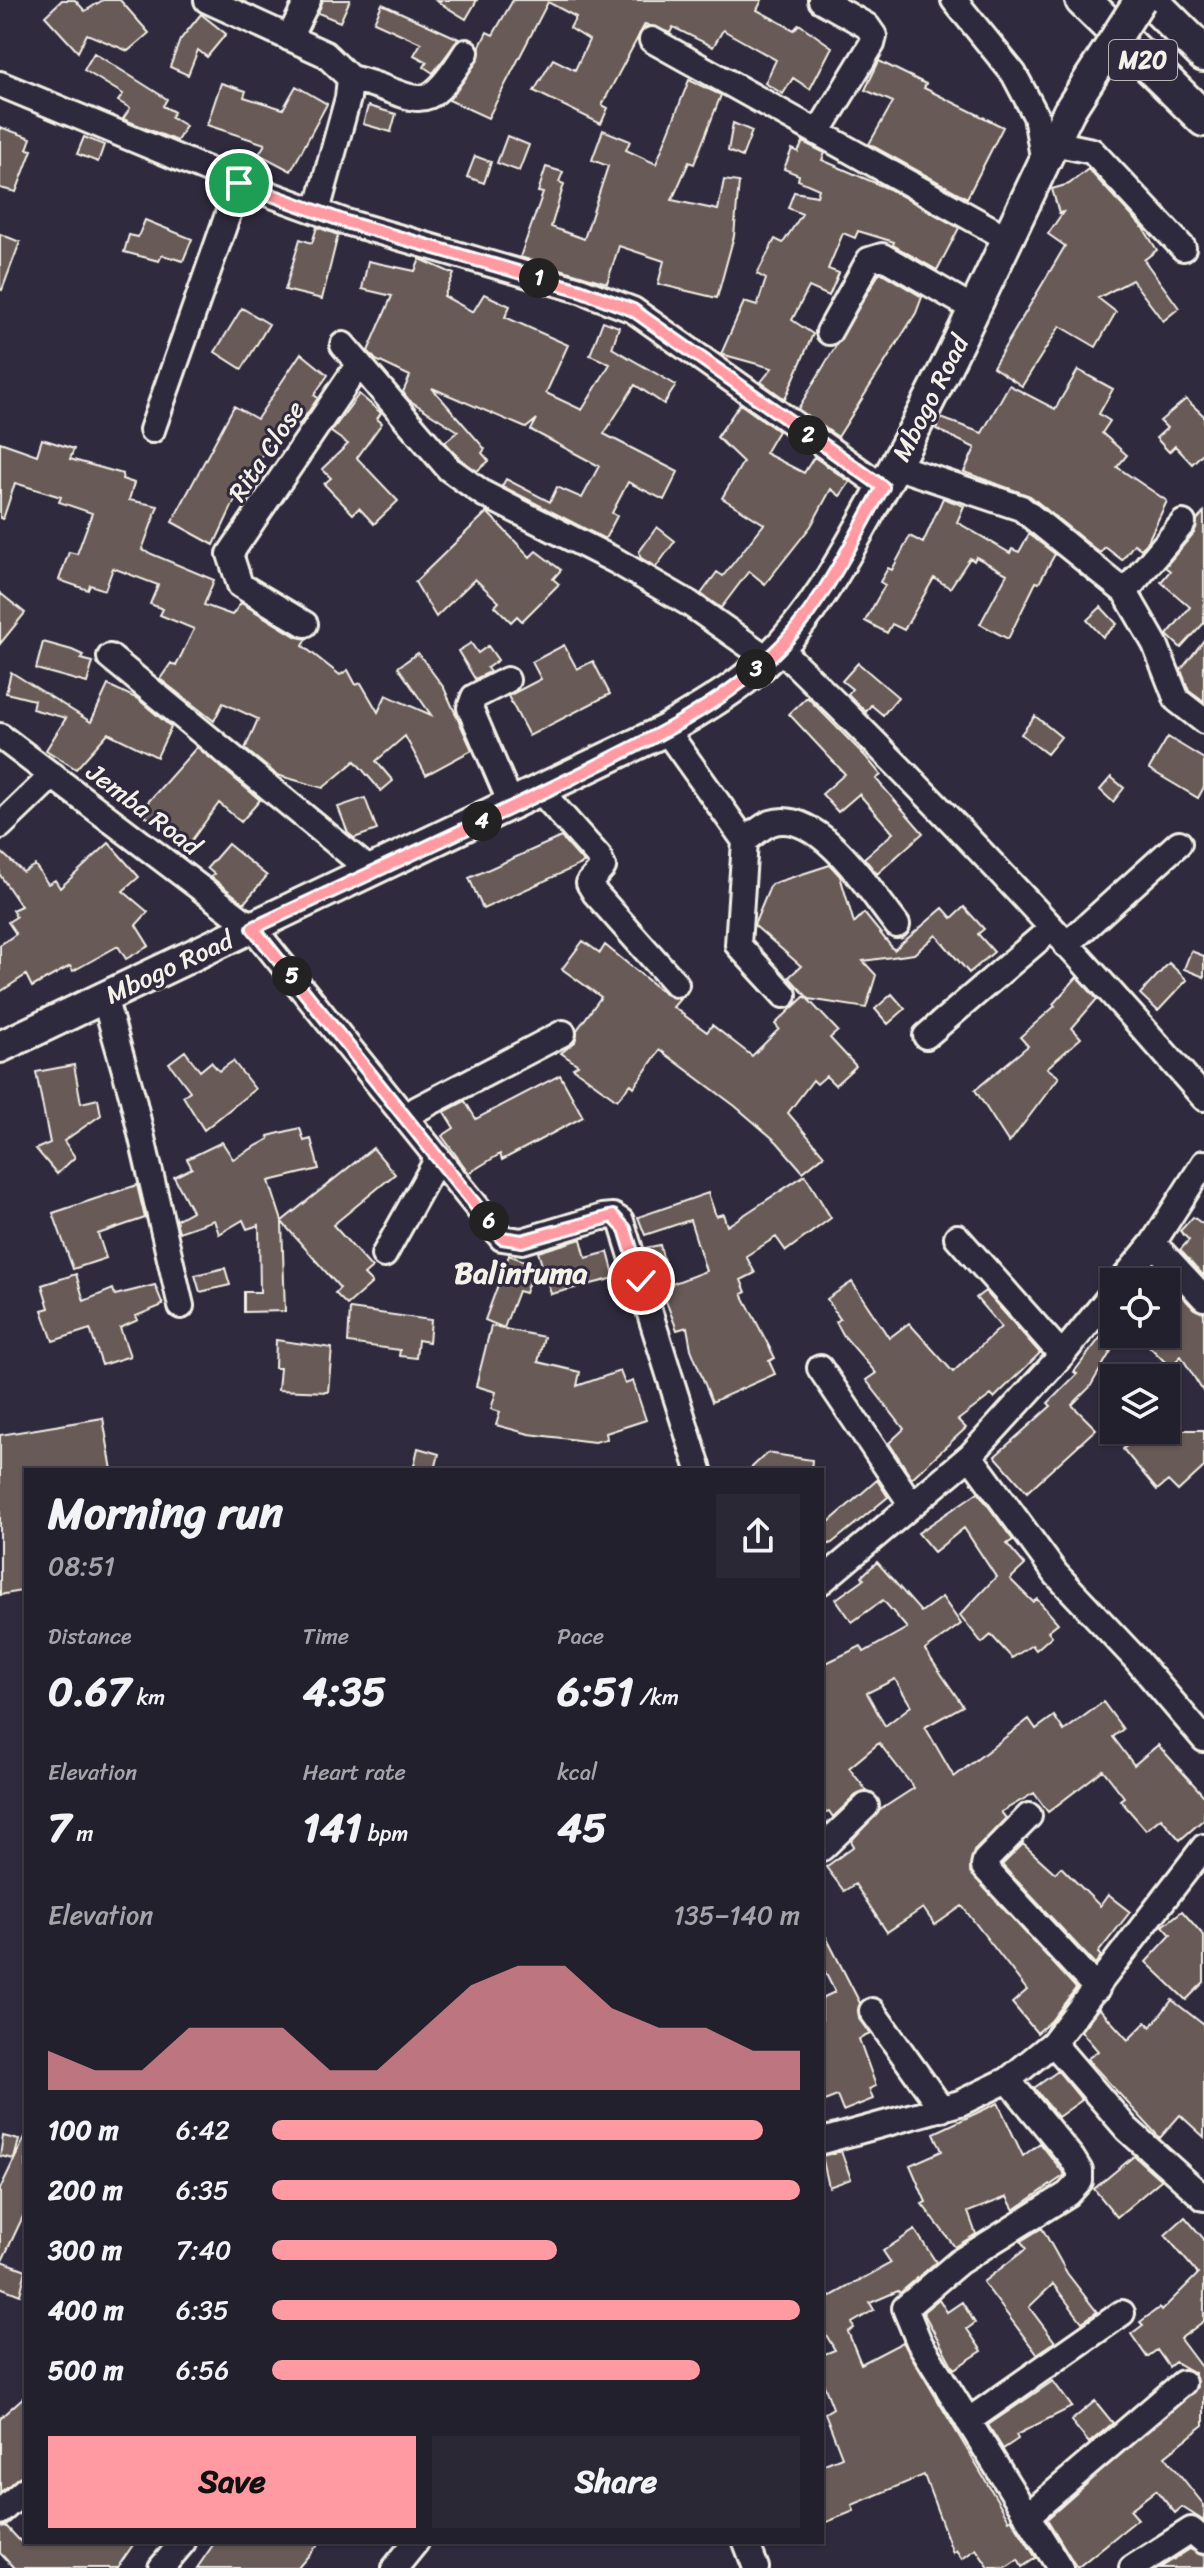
<!DOCTYPE html>
<meta charset="utf-8">
<style>
:root{--surface:#23202e;--page:#2b2836;--text:#f1f3f6;--muted:#a3a3aa;--line:#403e4a;--accent:#ff9aa2}
body{margin:0;font-family:Sriracha,sans-serif;background:var(--page);color:var(--text);height:100vh;display:flex;flex-direction:column;font-size:30px;white-space:nowrap}
*{box-sizing:border-box;margin:0}
p{font-size:26px;color:var(--muted)}
.icon{flex:none;width:44px;height:44px;fill:none;stroke:currentColor;stroke-width:2;stroke-linecap:round;stroke-linejoin:round}
.map{position:relative;flex:1;overflow:hidden}
.details{position:absolute;left:24px;top:1468px;width:800px;height:1076px;display:flex;flex-direction:column;background:var(--surface);border-radius:0px;box-shadow:0 2px 6px #0004,0 0 0 2px var(--line)}
.details>*{flex:none}
.controls{position:absolute;left:1100px;top:1268px;display:grid;gap:16px}
.controls a{display:grid;place-items:center;width:80px;height:80px;border-radius:0px;background:var(--surface);box-shadow:0 2px 6px #0004,0 0 0 2px var(--line);font-size:40px}
.pin{position:absolute;display:grid;place-items:center;width:68px;height:68px;color:#fff;margin:-34px;border:4px solid #fff;border-radius:50%;box-shadow:0 2px 8px #0007}
.km{position:absolute;width:40px;height:40px;margin:-20px;border-radius:50%;background:#222;color:#fff;font-size:22px;line-height:40px;text-align:center}
.round{display:grid;place-items:center;flex:none;width:84px;height:84px;border-radius:0px;background:var(--page)}
.summary{display:flex;align-items:center;justify-content:space-between;height:136px;padding:0 24px}
h1{font-size:44px;font-weight:700;line-height:60px}
.figures{display:grid;grid-template-columns:repeat(3,1fr);gap:12px;height:136px;padding:8px 24px}
.figures div{display:grid;align-content:center}
.figures b{font-size:40px;font-weight:700}
.figures small{font-size:22px;font-weight:400}
.figures p{font-size:22px}
.chart{height:224px;padding:16px 24px}
.chart p{display:flex;justify-content:space-between}
.chart svg{width:100%;height:144px;margin-top:8px;fill:var(--accent);opacity:.7}
.primary-button{display:flex;gap:16px;margin-top:auto;padding:16px 24px}
.primary-button a{flex:1;height:92px;border-radius:0px;background:var(--accent);color:#111;font-size:32px;font-weight:700;line-height:92px;text-align:center}
.primary-button a+a{background:var(--page);color:var(--text)}
ul{padding:0 24px;list-style:none;font-size:26px}
li{display:grid;grid-template-columns:128px 96px 1fr;align-items:center;height:60px}
li i{height:20px;border-radius:10px;background:var(--accent)}
.map>svg:first-child{display:block}
.building{fill:#685a56;stroke:#f4f1e8;stroke-width:2;fill-rule:evenodd}
.lines{fill:none;stroke-linecap:round;stroke-linejoin:round}
.minor-casing{stroke:#f4f1e8;stroke-width:30}
.major-casing{stroke:#f4f1e8;stroke-width:36}
.highway-casing{stroke:#f4f1e8;stroke-width:40}
.minor{stroke:#2f2a3d;stroke-width:24}
.major{stroke:#2f2a3d;stroke-width:30}
.highway{stroke:#2f2a3d;stroke-width:34}
.major-bridge-casing{stroke:#f4f1e8;stroke-width:36;stroke-linecap:butt}
.major-bridge{stroke:#2f2a3d;stroke-width:30}
.route-casing{stroke:#fff;stroke-width:16}
.route{stroke:#ff9aa2;stroke-width:10}
.labels{text-anchor:middle;stroke-width:6;stroke-linejoin:round;paint-order:stroke}
.shield{fill:#2f2a3d;stroke:#b9b5b5;stroke-width:2}
.shield-label{font-size:24px;font-weight:bold;fill:#f4f1e8}
.street-label{font-size:26px;fill:#f4f1e8;stroke:#2f2a3d}
.quarter-label{font-size:30px;font-weight:bold;fill:#f4f1e8;stroke:#2f2a3d}
</style>
<div class="map">
<svg width="1204" height="2568" viewBox="0 0 1204 2568">
<rect width="100%" height="100%" fill="#2f2a3d"/>
<filter id="ink" filterUnits="userSpaceOnUse"><feTurbulence type="fractalNoise" baseFrequency=".0125" numOctaves="2"/><feDisplacementMap in="SourceGraphic" scale="16" xChannelSelector="R" yChannelSelector="G"/><feConvolveMatrix kernelMatrix="1 2 1 2 8 2 1 2 1" color-interpolation-filters="sRGB"/></filter>
<g filter="url(#ink)">
<path class="building" d="M62,0H75L85,11L103,0H120L149,33L128,51L87,34L78,52L45,16Z
M323,0H350L340,22L318,13Z
M435,0H477L466,19Z
M513,0H762L757,10L794,30L799,24L832,47L810,89L793,78L783,94L765,83L776,60L723,30L713,47L673,27L670,33L645,24L602,105L608,108L601,124L534,91L553,59L575,70L589,40L570,28L576,17L548,2L488,118L449,100L478,60L480,46L487,32L493,35Z
M382,4L459,39L433,73L424,67L427,62L414,55L421,43L374,22Z
M201,14L226,34L207,57L198,50L188,75L170,67L180,40Z
M94,53L167,99L163,106L174,112L171,117L186,126L177,141L123,119L130,108L118,101L123,94L84,70Z
M879,61L926,84L924,88L1003,127L967,198L869,144L893,102L865,90Z
M689,80L721,95L694,164L689,162L672,200L718,210L724,180L739,182L734,236L717,298L658,284L664,261L619,246L607,283L520,257L543,193L538,192L546,167L563,172L559,182L564,184L551,227L584,239L608,166L592,160L603,130L630,141L626,150L656,164Z
M221,83L246,91L244,97L283,109L296,86L327,104L291,171L259,154L265,144L207,125Z
M368,106L396,114L391,132L363,124Z
M733,123L752,131L742,157L728,151Z
M0,127L31,138L27,149L32,150L16,192L0,188Z
M507,136L529,145L519,171L497,163Z
M84,137L104,145L98,162L77,154Z
M803,142L825,153L822,160L889,189L959,228L937,270L893,245L894,242L858,231L855,238L843,233L828,269L839,273L829,296L809,287L792,320L813,334L785,399L761,382L772,368L721,354L744,302L757,306L766,279L757,274L775,239L783,243L802,214L788,208L794,192L817,196L819,189L798,180L799,175L784,169L792,149L798,152Z
M475,156L491,162L484,183L467,177Z
M1088,169L1144,229L1157,250L1144,260L1179,308L1163,321L1132,280L1098,298L1116,312L1096,347L1060,326L1022,386L993,367L1065,246L1048,234L1063,212L1059,213L1052,189L1069,184Z
M145,220L192,239L183,261L162,255L159,261L124,252L129,235L138,237Z
M317,227L338,235L322,299L285,290L300,239L312,243Z
M0,234L20,242L2,290L0,289Z
M420,259L454,274L444,296L473,312L484,294L510,306L505,317L568,345L546,393L582,410L610,364L590,355L603,321L619,327L612,348L676,385L664,404L635,385L604,434L678,472L664,500L628,482L612,513L617,516L605,539L502,486L506,479L550,502L557,487L582,498L599,466L531,430L537,419L526,428L432,388L485,449L482,453L489,461L477,471L459,458L445,442L458,431L409,400L403,392L410,376L376,360L368,351L392,296L362,289L368,261L415,271Z
M880,272L922,297L916,313L838,437L798,409Z
M242,308L269,324L242,369L215,352Z
M301,353L328,375L314,395L318,398L299,425L284,415L254,470L251,468L242,485L214,545L172,522L234,406L257,419Z
M1078,370L1113,389L1099,414L1110,421L1102,433L1127,455L1117,467L1167,501L1147,543L1141,549L1134,544L1122,560L1105,547L1100,553L1030,496L964,472L975,448L936,429L941,418L982,433L1009,385L1055,409Z
M359,394L381,413L377,419L382,423L357,458L398,501L374,524L359,508L353,514L324,484L331,478L322,469L348,444L331,432Z
M1186,399L1204,416V452L1192,464L1175,446L1169,452L1156,438L1167,428L1160,421Z
M740,404L778,431L765,453L804,473L814,457L850,482L840,496L831,489L811,526L765,584L749,571L721,608L701,594L717,572L723,576L764,524L722,498L743,462L717,437Z
M42,439L74,449L70,459L123,474L122,479L134,483L129,500L158,506L142,550L214,580L204,605L232,615L241,603L297,637L307,639L303,646L340,675L348,670L356,685L361,683L378,712L386,695L431,715L398,667L418,653L444,688L472,750L426,775L405,736L376,761L393,781L381,791L355,761L323,788L277,775L245,749L258,719L223,703L214,721L160,679L171,663L176,666L194,629L160,615L163,609L150,604L158,585L113,568L105,590L90,585L88,590L59,580L69,552L77,554L92,513L59,502L61,497L15,483L3,519L0,518V442L37,455Z
M943,498L964,506L957,522L1010,553L1012,549L1019,552L1029,534L1055,554L1039,583L1036,582L1008,639L980,624L1007,574L976,557L974,561L970,558L950,588L934,578L904,630L892,624L887,633L865,621L885,585L880,582L888,568L892,570L910,536L923,543Z
M487,512L530,557L536,551L561,570L553,579L559,584L522,621L517,616L511,622L495,606L499,602L475,579L436,617L415,582Z
M1204,512V623L1181,648L1167,635L1190,607L1161,582L1170,571L1165,567L1194,533L1197,520Z
M657,527L675,541L656,567L641,558L639,552Z
M0,593L25,613L0,644Z
M1101,607L1117,624L1103,637L1087,620Z
M1204,640V702L1189,691L1181,670Z
M43,642L72,650L83,655L81,659L93,662L87,683L36,669Z
M471,643L478,653L488,646L498,660L487,668L490,672L475,679L458,651Z
M564,645L577,669L593,661L610,694L529,736L508,696L541,679L532,662Z
M858,663L898,697L883,715L871,705L866,712L848,694L852,689L842,681Z
M11,672L91,722L108,685L138,699L171,727L157,757L108,733L76,769L46,750L66,718L32,709L34,700L6,693Z
M807,697L866,757L881,775L876,779L923,833L877,874L864,858L893,833L859,794L838,812L822,794L845,774L789,714Z
M1035,716L1061,737L1047,754L1021,734Z
M1168,737L1204,759V787L1198,798L1149,769Z
M197,747L260,800L241,822L219,803L189,844L139,812Z
M1111,777L1124,788L1113,802L1100,790Z
M365,798L377,830L354,838L348,833L338,807Z
M561,837L584,863L483,909L469,878Z
M109,843L139,877L123,891L148,912L136,925L149,946L126,959L118,946L73,971L70,966L32,987L26,975L0,992V945L16,934L8,922L16,917L12,910L21,906L0,875V851L23,872L35,865L48,884L55,880L60,888Z
M228,844L267,876L244,903L211,877L214,874L207,868Z
M830,865L840,876L854,923L864,913L894,950L943,908L952,918L964,907L984,929L978,934L994,952L969,973L936,935L914,954L863,961L876,975L866,1008L809,999L789,977L801,966L754,925L771,884Z
M583,941L600,953L605,945L665,994L680,999L673,1007L707,1032L712,1025L752,1056L779,1029L775,1024L805,996L838,1031L830,1038L856,1066L835,1085L826,1076L817,1084L813,1080L788,1113L824,1155L803,1172L777,1142L735,1106L660,1050L634,1087L631,1084L617,1100L573,1068L578,1065L561,1053L575,1042L577,1030L601,997L562,969Z
M1191,951L1204,956V977L1184,969Z
M1169,963L1187,980L1158,1011L1140,994Z
M1077,977L1097,999L1072,1028L1081,1038L1047,1068L1059,1077L1009,1143L975,1090L1028,1046L1020,1037L1055,1006L1053,1004Z
M892,994L905,1009L888,1024L875,1009Z
M185,1051L200,1071L211,1062L219,1071L233,1061L255,1089L204,1130L183,1096L190,1091L169,1063Z
M74,1065L81,1103L98,1099L101,1115L64,1141L75,1157L57,1174L36,1149L50,1143L36,1072Z
M560,1075L583,1117L502,1160L500,1154L469,1173L442,1136L454,1128L444,1112L465,1101L476,1119Z
M300,1128L304,1141L311,1139L319,1169L269,1181L282,1221L373,1148L395,1174L333,1225L372,1268L364,1275L372,1283L347,1305L335,1293L340,1288L282,1222L285,1311L244,1312V1292H260L259,1225L247,1229L243,1220L219,1234L214,1220L179,1232L176,1220L192,1211L174,1177L192,1168L187,1159L222,1142L233,1159L269,1139L268,1136Z
M805,1175L831,1218L786,1251L776,1237L746,1256L755,1273L741,1280L746,1292L742,1294L775,1358L769,1361L775,1374L712,1402L691,1349L687,1327L677,1330L661,1288L706,1271L690,1220L645,1235L638,1217L708,1193L716,1216L723,1214L727,1226Z
M137,1185L145,1218L98,1234L106,1258L73,1269L53,1213Z
M1193,1217L1204,1225V1276L1180,1250L1189,1240L1180,1231Z
M581,1239L586,1258L608,1252L615,1278L551,1294L538,1252Z
M660,1245L667,1274L654,1277L645,1248Z
M509,1255L535,1265L525,1293L518,1291L504,1328L485,1320Z
M225,1268L230,1285L200,1292L195,1275Z
M76,1274L84,1301L113,1289L115,1295L155,1285L163,1305L136,1316L138,1320L120,1328L130,1356L102,1365L90,1329L53,1341L42,1310L49,1308L42,1285Z
M852,1282L889,1338L909,1323L953,1372L1001,1327L976,1298L985,1291L1040,1353L994,1398L991,1395L958,1420L966,1428L912,1478L889,1443L904,1429L866,1380L876,1373L844,1336L836,1322L840,1319L827,1299Z
M1177,1291L1194,1309L1204,1313V1393L1181,1356L1170,1367L1137,1334H1166V1303Z
M350,1309L431,1320L429,1342L418,1340L416,1358L399,1356L400,1350L348,1343Z
M491,1326L544,1337L538,1362L580,1372L577,1386L620,1371L625,1384L633,1381L646,1420L606,1433L607,1439L594,1442L529,1434L496,1425L500,1412L491,1409L496,1392L476,1386Z
M1103,1334H1121L1090,1387L1072,1405L1096,1429L1027,1492L995,1456L1051,1406L1048,1403L1077,1374L1074,1372Z
M276,1340L332,1348L328,1392L278,1390L280,1368H275Z
M103,1418L112,1470H26V1590L0,1595V1435Z
M1145,1430H1204V1467L1178,1491L1168,1481L1157,1490L1123,1449Z
M418,1448L439,1454L435,1470H413Z
M767,1453L812,1460L811,1470H749Z
M877,1480L888,1497L832,1543L822,1547V1528Z
M978,1492L1013,1540L1007,1544L1025,1565L1010,1579L1033,1602L1037,1599L1058,1623L1048,1631L1052,1636L1036,1650L1032,1645L1012,1658L991,1635L982,1643L960,1615L996,1577L964,1528L934,1552L918,1533Z
M877,1562L921,1612L942,1597L961,1624L925,1650L963,1706L925,1727L954,1777L1029,1719L1036,1729L1054,1716L1064,1731L1103,1702L1123,1729L1113,1737L1134,1765L1158,1745L1204,1796V1819L1180,1840L1161,1818L1146,1830L1120,1800L1124,1797L1103,1770L1048,1812L1034,1793L1001,1812L1006,1818L974,1851L970,1872L1076,1988L1051,2021L1037,2033L1012,2003L1027,1990L962,1906L935,1925L923,1908L887,1932L855,1884L844,1891L826,1867L854,1846L851,1841L880,1810L914,1788L879,1743L849,1768L867,1791L856,1795L833,1817L829,1811L822,1815V1665L861,1646L864,1652L907,1628L883,1600L852,1622L836,1599L864,1579L862,1576ZM895,1679L911,1706L885,1726L867,1693Z
M1023,1844L1055,1873L1061,1867L1100,1906L1108,1895L1130,1912L1098,1953L1101,1956L1095,1964L1002,1865Z
M1182,1911L1204,1936V1982L1186,2000L1146,1962L1171,1935L1163,1926Z
M822,1929L860,2003L859,2019L870,2034L859,2039L876,2086L869,2089L873,2099L843,2111L837,2096L822,2102V1998L835,1992L822,1966Z
M1172,2000L1204,2025V2137L1180,2115L1160,2138L1087,2059L1098,2051L1081,2031L1099,2008L1128,2040L1146,2022L1151,2027Z
M1058,2071L1082,2100L1058,2117L1034,2088Z
M998,2103L1023,2156L1040,2143L1065,2175L1014,2210L1007,2197L968,2212L976,2234L955,2247L922,2204L926,2202L910,2165L942,2151L934,2133Z
M26,2135V2210L2,2261L26,2270L20,2295L0,2287V2189Z
M3,2136L19,2140L14,2159L0,2156Z
M841,2151L851,2179L829,2187L822,2156Z
M1134,2156L1161,2180L1117,2217L1094,2189Z
M1185,2217L1204,2239V2321L1180,2339L1204,2371V2425L1165,2456L1204,2505V2521L1182,2507L1175,2513L1156,2490L1130,2510L1138,2519L1077,2568L1047,2519L1197,2387L1194,2373L1175,2362L1169,2367L1157,2350L1147,2357L1131,2334L1143,2325L1140,2322L1159,2308L1161,2311L1198,2274L1165,2235Z
M1042,2228L1067,2273L1097,2312L1082,2322L1053,2284L1029,2307L1055,2342L1037,2354L983,2282L1026,2249L1021,2241Z
M915,2230L936,2262L900,2293L898,2291L870,2303L874,2310L852,2323L854,2328L848,2332L861,2364L903,2342L1009,2520L1011,2518L1036,2558L1022,2567L1018,2560L1006,2568H989L976,2549L962,2559L956,2550L953,2553L924,2475L852,2505L854,2511L822,2524V2465L842,2457L825,2413L833,2408L822,2380V2355L835,2350L822,2328V2301L891,2263L883,2251Z
M939,2299L947,2312L962,2302L975,2323L967,2329L982,2351L954,2369L923,2312Z
M1053,2381L1072,2407L1016,2435L1018,2439L1003,2449L988,2425Z
M26,2395V2474L0,2492V2418Z
M1095,2401L1113,2423L1089,2443L1071,2421Z
M6,2526L21,2542H135L117,2568H14L0,2553V2527Z
M215,2542H320L298,2568H197Z
M1190,2549L1204,2556V2568H1160Z"/>
<g class="lines">
<g class="minor-casing">
<path id="minor" d="M207,0L325,54L350,78L348,98L317,211
M954,0L1014,74L1036,116L1044,163
M289,38L308,0
M652,40L1007,238
M350,78C421,94 421,124 466,52
M0,84L239,183L346,222L580,290L633,310L883,487
M819,131L872,44L874,36L867,26L821,0
M1054,143L1092,151L1183,248
M829,332L869,260L882,256L974,309
M343,345L449,469L484,494L616,561L690,604L768,659
M152,430L239,183
M895,466L1021,508L1125,592
M1183,523L1125,592L1155,644L1177,700L1204,721
M305,624L240,585L230,554L359,364
M779,648C927,791 1069,942 1204,1098
M110,657L372,872
M507,680L474,697L470,708L512,806
M666,730L745,841C753,835 762,826 771,823C819,807 872,894 897,925
M0,736L253,928L502,1238L522,1241L602,1217L613,1216L621,1221L699,1470
M542,793L599,857L603,867L589,883L595,893L676,984
M0,826L53,775
M745,841L738,945L784,995
M1066,945L1179,843
M104,997L132,1095L181,1306
M926,1036L1052,928
M404,1116L563,1033
M957,1237L1062,1355
M1153,1243L1204,1298
M384,1255L438,1158
M1121,1282L1153,1243L1204,1163
M820,1368L912,1505
M970,1456L1056,1574L1135,1658L1204,1739
M822,1581L970,1456L1062,1355L1114,1291
M1029,1816L985,1861L984,1867L1097,1989
M822,1848L866,1806
M872,2011L942,2109
M1053,2043L1127,2129L1204,2198
M1008,2080L1072,2158L1080,2171V2181L1068,2194L959,2262L905,2308L919,2342L1060,2568
M822,2141L960,2103L1008,2080L1053,2043L1204,1847
M968,2421L1122,2313
M0,2512L26,2489
M1027,2516L1183,2383
M746,2542L756,2568
M161,2568L183,2542
M395,2568L416,2542
M1132,2568L1191,2530L1204,2541"/>
</g>
<g class="major-casing">
<path id="major" d="M0,1047L666,730C702,708 740,687 770,657C813,615 843,559 872,507C945,379 1004,243 1069,111"/>
</g>
<g class="highway-casing">
<path id="highway" d="M1083,0L1204,119
M1150,0L1204,54"/>
</g>
<use href="#minor" class="minor"/>
<use href="#major" class="major"/>
<use href="#highway" class="highway"/>
<g class="major-bridge-casing">
<path id="major-bridge" d="M1069,111L1140,0"/>
</g>
<use href="#major-bridge" class="major-bridge"/>
</g>
</g>
<g class="lines" filter="url(#ink)">
<g class="route-casing">
<path id="route" d="M239,183L346,222L580,290L633,310L883,487C850,545 819,612 769,658C713,711 640,744 572,778C467,830 359,878 253,928L502,1238L522,1241L613,1216L625,1229L641,1281"/>
</g>
<use href="#route" class="route"/>
</g>
<g class="labels">
<rect class="shield" x="1109" y="40" width="68" height="40" rx="6"/>
<g class="shield-label">
<text x="1143" y="68">M20</text>
</g>
<g class="street-label">
<text transform="translate(930 398) rotate(-63)" y="9">Mbogo Road</text>
<text transform="translate(266 451) rotate(-56)" y="9">Rita Close</text>
<text transform="translate(144 809) rotate(37)" y="9">Jemba Road</text>
<text transform="translate(169 967) rotate(-25)" y="9">Mbogo Road</text>
</g>
<g class="quarter-label">
<text x="521" y="1283">Balintuma</text>
</g>
</g>
</svg>
<div class="controls">
<a><svg class="icon" aria-label="locate" viewBox="0 0 24 24"><circle cx="12" cy="12" r="6"/><path d="M12 2v4M12 18v4M2 12h4M18 12h4"/></svg></a>
<a><svg class="icon" aria-label="layers" viewBox="0 0 24 24"><path d="M12 4l9 5-9 5-9-5zM3 14l9 5 9-5"/></svg></a>
</div>
<div class="pin" style="left:239px;top:183px;background:#1e9e55"><svg class="icon" aria-label="arrive" viewBox="0 0 24 24"><path d="M6 21V4h12l-3 4 3 4H6"/></svg></div>
<div class="pin" style="left:641px;top:1281px;background:#d93025"><svg class="icon" aria-label="check" viewBox="0 0 24 24"><path d="M5 12l5 5 9-10"/></svg></div>
<b class="km" style="left:539px;top:278px">1</b>
<b class="km" style="left:808px;top:435px">2</b>
<b class="km" style="left:756px;top:669px">3</b>
<b class="km" style="left:482px;top:821px">4</b>
<b class="km" style="left:292px;top:976px">5</b>
<b class="km" style="left:489px;top:1221px">6</b>
<section class="details">
<div class="summary"><div><h1>Morning run</h1><p>08:51</p></div><a class="round"><svg class="icon" aria-label="share" viewBox="0 0 24 24"><path d="M12 15V3M7 8l5-5 5 5M5 13v7h14v-7"/></svg></a></div>
<div class="figures">
<div><p>Distance</p><b>0.67<small> km</small></b></div>
<div><p>Time</p><b>4:35</b></div>
<div><p>Pace</p><b>6:51<small> /km</small></b></div>
</div>
<div class="figures">
<div><p>Elevation</p><b>7<small> m</small></b></div>
<div><p>Heart rate</p><b>141<small> bpm</small></b></div>
<div><p>kcal</p><b>45</b></div>
</div>
<div class="chart"><p><span>Elevation</span>135–140 m</p>
<svg viewBox="0 0 160 44" preserveAspectRatio="none"><path d="M0 44V32L10 38L20 38L30 25L40 25L50 25L60 38L70 38L80 25L90 12L100 6L110 6L120 19L130 25L140 25L150 32L160 32V44z"/></svg>
</div>
<ul>
<li><b>100 m</b>6:42<i style="width:93%"></i></li>
<li><b>200 m</b>6:35<i style="width:100%"></i></li>
<li><b>300 m</b>7:40<i style="width:54%"></i></li>
<li><b>400 m</b>6:35<i style="width:100%"></i></li>
<li><b>500 m</b>6:56<i style="width:81%"></i></li>
</ul>
<div class="primary-button"><a>Save</a><a>Share</a></div>
</section>
</div>
